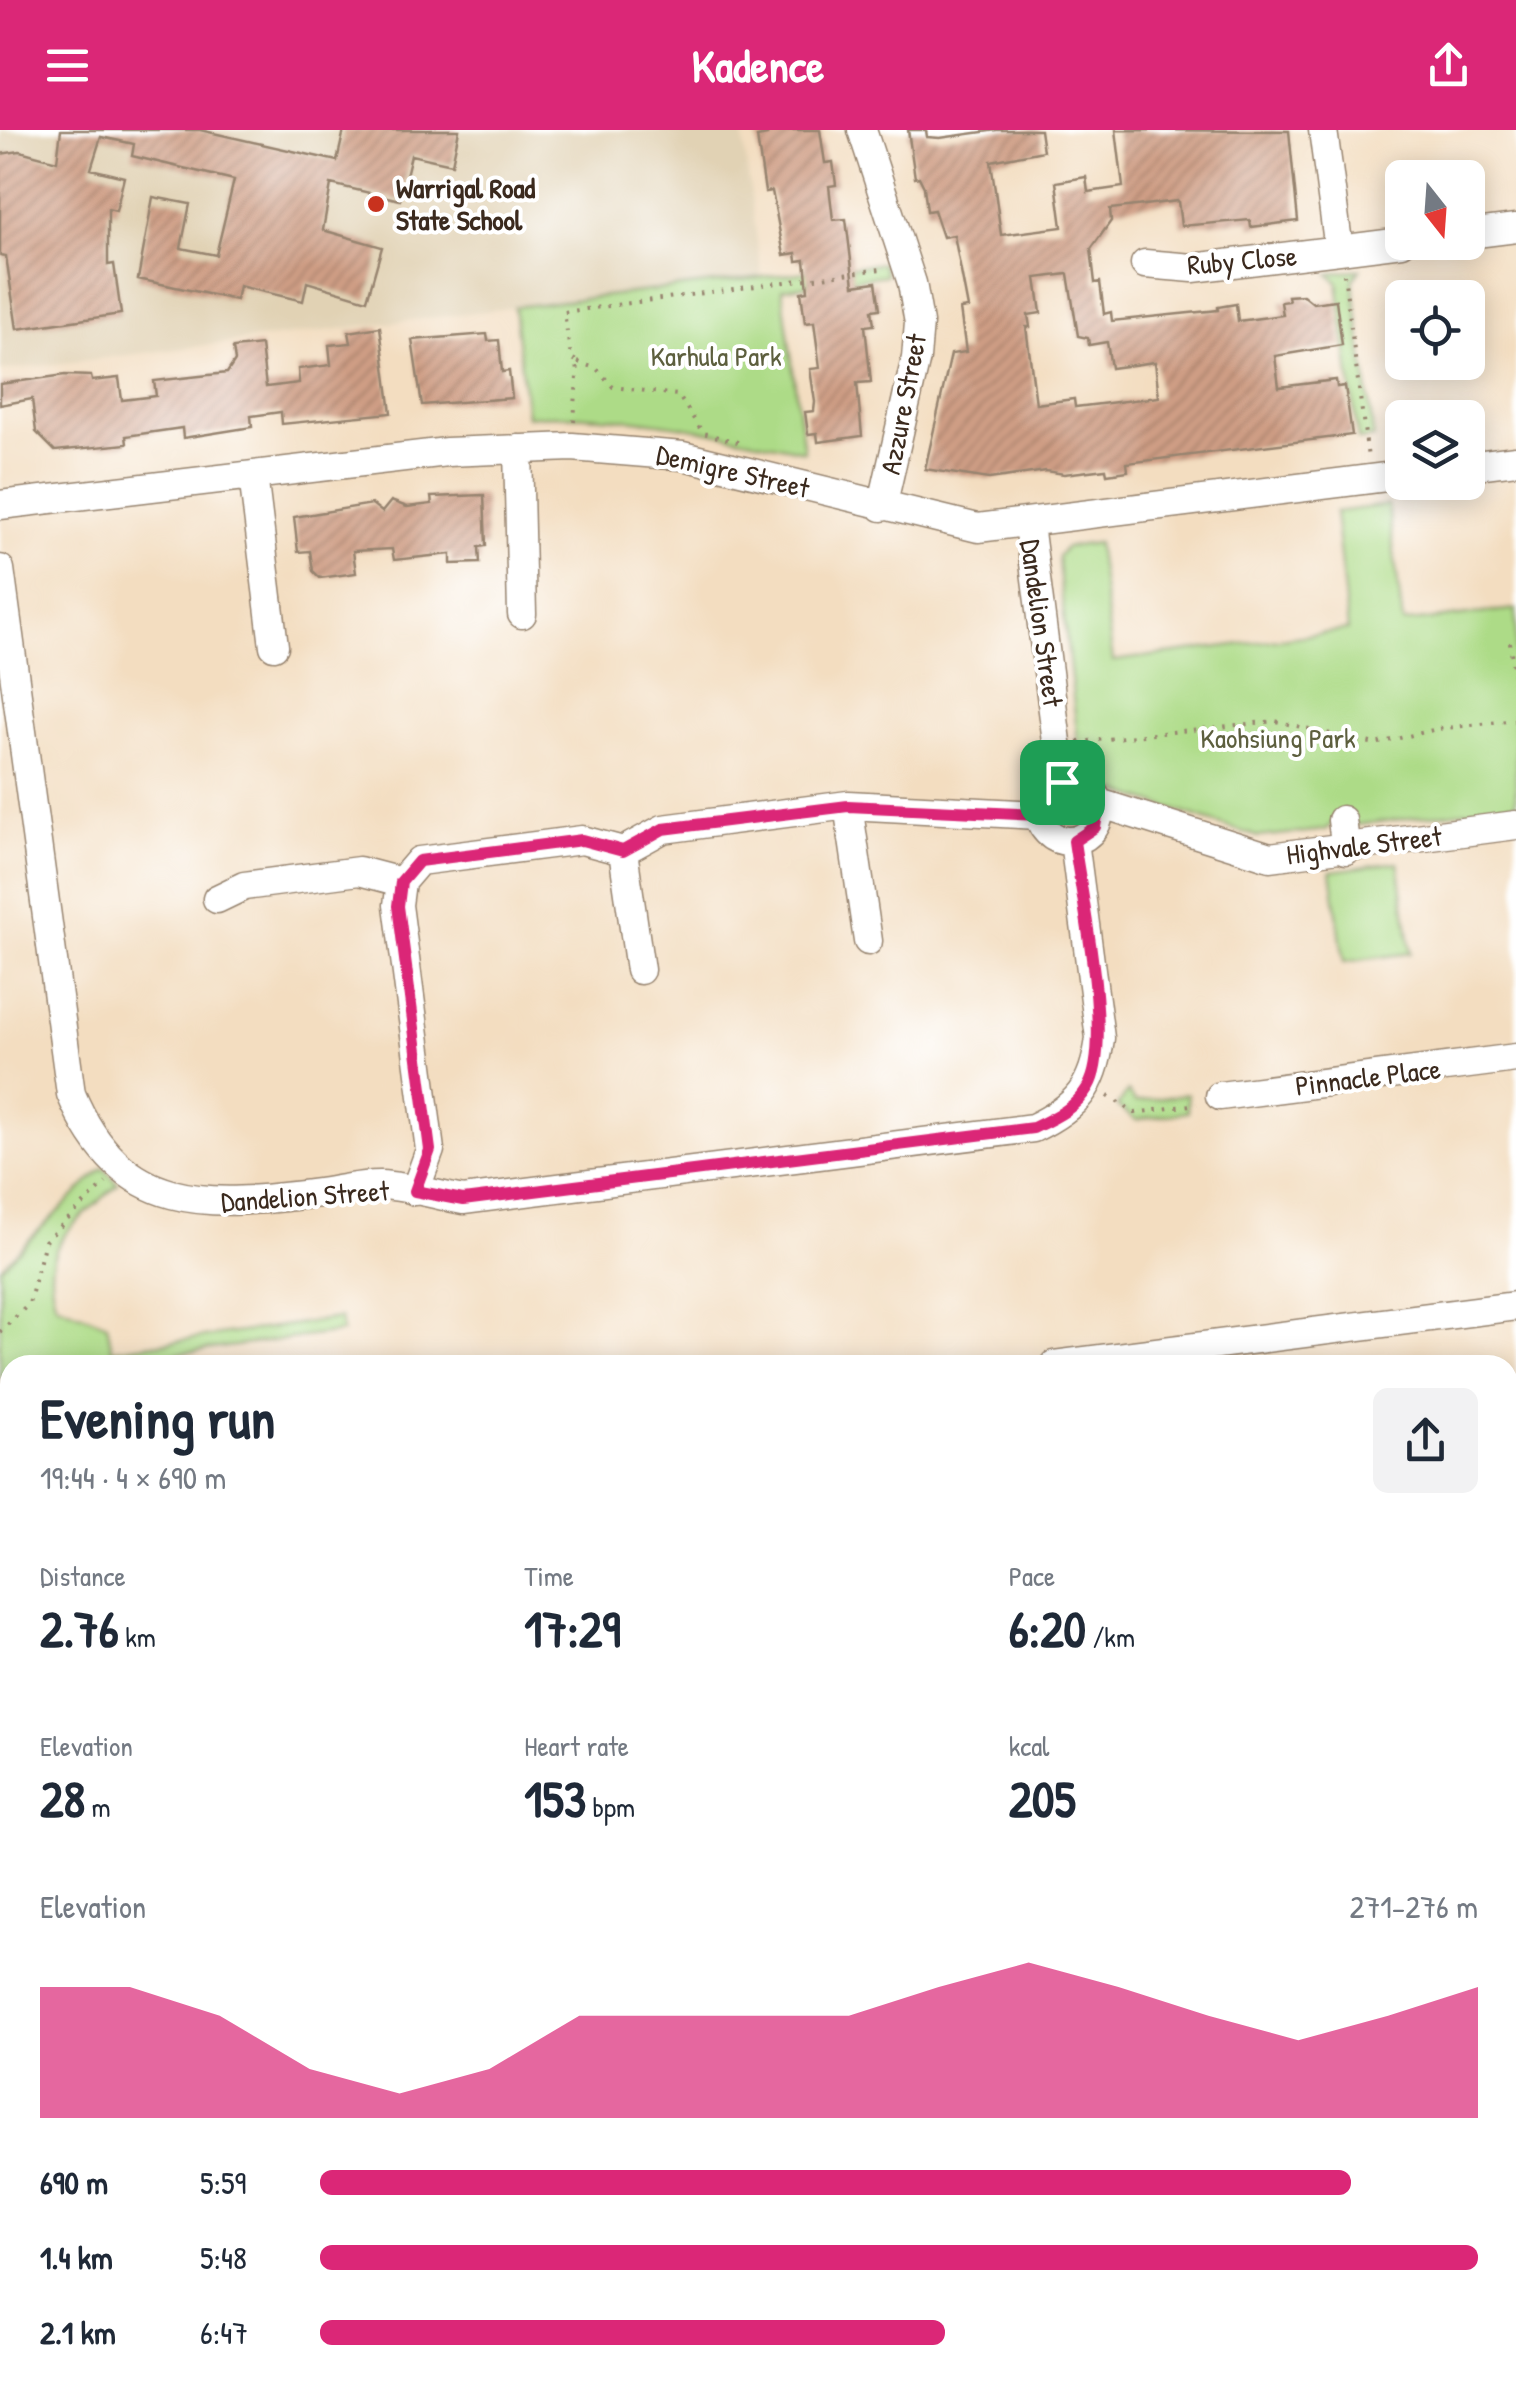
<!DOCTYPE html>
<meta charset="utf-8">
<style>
:root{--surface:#fff;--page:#f2f2f3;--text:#1f2937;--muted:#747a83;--accent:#db2777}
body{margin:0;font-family:"Patrick Hand",sans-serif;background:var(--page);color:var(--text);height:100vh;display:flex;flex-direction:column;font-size:38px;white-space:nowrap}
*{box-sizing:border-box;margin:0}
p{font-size:32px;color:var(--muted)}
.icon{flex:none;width:55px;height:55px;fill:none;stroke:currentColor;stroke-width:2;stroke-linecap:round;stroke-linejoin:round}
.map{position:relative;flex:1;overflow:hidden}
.sheet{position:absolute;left:0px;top:1225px;width:1518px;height:1038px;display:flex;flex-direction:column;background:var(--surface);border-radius:30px 30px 0 0;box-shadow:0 5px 25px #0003}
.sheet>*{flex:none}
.needle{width:65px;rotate:163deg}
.controls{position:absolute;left:1385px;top:30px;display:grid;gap:20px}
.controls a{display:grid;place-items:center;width:100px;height:100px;border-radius:15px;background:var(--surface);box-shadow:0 5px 25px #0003;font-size:50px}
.pin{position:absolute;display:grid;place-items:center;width:85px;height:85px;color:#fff;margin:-42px;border-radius:20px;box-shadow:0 5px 15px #0006}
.round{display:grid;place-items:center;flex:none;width:105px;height:105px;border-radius:15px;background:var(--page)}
.overview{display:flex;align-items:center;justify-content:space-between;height:170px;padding:0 40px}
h1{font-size:55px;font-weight:700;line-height:75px}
.metrics{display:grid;grid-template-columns:repeat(3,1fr);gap:15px;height:170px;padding:10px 40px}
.metrics div{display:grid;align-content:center}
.metrics b{font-size:50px;font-weight:700}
.metrics small{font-size:28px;font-weight:400}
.metrics p{font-size:28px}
.chart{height:280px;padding:20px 40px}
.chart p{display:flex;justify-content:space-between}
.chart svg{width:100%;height:180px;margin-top:10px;fill:var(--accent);opacity:.7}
ul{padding:0 40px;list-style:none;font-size:32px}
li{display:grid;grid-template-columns:160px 120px 1fr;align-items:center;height:75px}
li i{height:25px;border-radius:12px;background:var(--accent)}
header{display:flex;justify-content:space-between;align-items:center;height:130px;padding:0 40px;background:var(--accent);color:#fff;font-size:45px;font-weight:700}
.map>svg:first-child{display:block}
.built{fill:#e1d2b4}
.green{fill:#addb87;stroke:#748252;stroke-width:2.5}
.building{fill:url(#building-hatch);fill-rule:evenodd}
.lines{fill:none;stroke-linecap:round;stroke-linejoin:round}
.minor-casing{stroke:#97846f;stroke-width:31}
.path{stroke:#97846f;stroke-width:4;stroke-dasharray:2.5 8;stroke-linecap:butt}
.minor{stroke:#fff;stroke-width:28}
.route-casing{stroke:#fff;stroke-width:20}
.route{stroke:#db2777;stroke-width:12}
.poi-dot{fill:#c8321e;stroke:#fff;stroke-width:4}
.labels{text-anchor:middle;stroke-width:8;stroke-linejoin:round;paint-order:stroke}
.poi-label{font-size:28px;font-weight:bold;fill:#3b2a1e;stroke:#fff;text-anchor:start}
.street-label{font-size:28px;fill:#3b2a1e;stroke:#fff}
.park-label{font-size:28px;fill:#5d5f3e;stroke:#fff}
</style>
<header><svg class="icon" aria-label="menu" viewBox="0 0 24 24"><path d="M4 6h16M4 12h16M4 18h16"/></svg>Kadence<svg class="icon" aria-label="share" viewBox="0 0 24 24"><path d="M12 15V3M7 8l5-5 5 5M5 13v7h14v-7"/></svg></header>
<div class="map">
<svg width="1516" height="2262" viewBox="0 0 1516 2262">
<defs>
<pattern id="building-hatch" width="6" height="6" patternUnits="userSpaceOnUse" patternTransform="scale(2.5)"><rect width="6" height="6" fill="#cf9e85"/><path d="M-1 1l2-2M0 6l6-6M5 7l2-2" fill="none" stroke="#a9816c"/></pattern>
</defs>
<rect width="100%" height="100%" fill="#fff"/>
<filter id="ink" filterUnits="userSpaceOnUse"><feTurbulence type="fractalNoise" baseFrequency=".01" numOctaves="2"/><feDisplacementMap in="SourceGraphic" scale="20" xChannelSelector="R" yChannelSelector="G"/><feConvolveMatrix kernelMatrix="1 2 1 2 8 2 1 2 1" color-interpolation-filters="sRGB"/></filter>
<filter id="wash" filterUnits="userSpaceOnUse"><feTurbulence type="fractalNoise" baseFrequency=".0048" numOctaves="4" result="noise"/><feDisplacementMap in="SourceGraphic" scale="40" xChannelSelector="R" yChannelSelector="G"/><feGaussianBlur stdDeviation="2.25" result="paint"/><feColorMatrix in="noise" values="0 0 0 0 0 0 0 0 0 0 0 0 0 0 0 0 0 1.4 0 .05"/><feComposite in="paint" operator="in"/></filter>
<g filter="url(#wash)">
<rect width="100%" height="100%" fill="#f3ddc0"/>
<path class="built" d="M0,0H742L762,147L0,241Z"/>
<path class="green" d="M882,133L886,145L782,159L804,321C713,301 621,281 527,286L514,177Z
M1360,139L1353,150L1374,308L1358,310L1338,152L1329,144Z
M1388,375L1403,493L1516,479V674L1357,695L1348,690L1335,691L1326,700L1258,707L1114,660L1093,647L1079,621L1059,441L1058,426L1066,417L1097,413L1113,531L1348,500L1335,382Z
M1398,732L1411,823L1344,832L1331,741Z
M1128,962L1136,972L1187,964L1188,982L1136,990L1117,976Z
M103,1038L118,1054C78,1093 36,1112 56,1174L107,1194L112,1220L340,1188L342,1202L91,1235H10V1246L0,1247V1138Z"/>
<g id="blocks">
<path class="building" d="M61,0H200L337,31L344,0H459L452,34L411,25L400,70L331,54L323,100L382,117L367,170L307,152L303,171L239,156L236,170L138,149L153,67L190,74L181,118L216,125L234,50L132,26L134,14L101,7L91,39L124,47L116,81L108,79V135L114,134L121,184L17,199L6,126L0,125V24L20,21L57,31Z
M766,0H820L825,33L833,32L836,55L829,56L833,90L846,89L854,155L876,152L880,179L872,180L874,195L865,196L871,252L857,253L862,306L818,312L817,303L808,304L805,282L814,281L815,272L810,239L820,238L814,192L805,193L801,162L808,161L805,130L797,131L796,123L784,125L772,61L765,62L757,7L767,5Z
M908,0H926L927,7L940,8L997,0H1040L1043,21L991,31L1001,105L1062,97L1056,52L1086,47L1088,62L1123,57L1116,0L1289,1L1298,91L1251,97L1250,90L1181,96L1178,71L1110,79L1111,91L1091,119L1095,153L1100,152L1104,184L1111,182L1112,191L1218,180V177L1236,174L1238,191L1283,185L1281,172L1289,171L1288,166L1303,165L1313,173L1336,170L1342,215L1275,226L1279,257L1336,250L1337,257L1345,256L1352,305L1127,333L1128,341L1107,344L1106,339L1064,344L1046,341L989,349L925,339L951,224L966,222L960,179L968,178L954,105L943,107L934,80L927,81L924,57L919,47L915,48ZM1068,144L1078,206L1088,208L1089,215L1107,212L1111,238L1155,232L1159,267L1075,277L1074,269L1036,274L1026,197H1030L1028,185L1041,183L1036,148Z
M380,197L391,283L282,294L281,282L251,286L252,297L183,308L182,298L126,306L127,314L55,321L36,302L32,269L0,275V254L65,245L91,246L92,251L119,248L122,270L156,266L154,251L227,243L235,231L233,218L261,215L266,257L299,253L298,239L331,235L329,215L351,213L349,202Z
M487,204L488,211L499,210L502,242L509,241L512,268L422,275L412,210Z
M484,365L486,416L479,417L480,433L451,434V424L394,430L392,419L353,421L356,443L320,448L313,441L310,421L298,422L294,387L372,374L382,382L391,371L407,377L432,374L431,367Z"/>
</g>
</g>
<g filter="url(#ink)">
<use href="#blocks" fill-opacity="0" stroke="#97846f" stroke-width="2.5"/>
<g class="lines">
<g class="minor-casing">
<path id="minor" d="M862,0L912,153L919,193L916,228L882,377
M1323,0L1339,120L1402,112
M1468,104L1516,98
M1145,134L1193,138L1339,120
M518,319L522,484
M1468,336L1516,330
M253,345L274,516
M0,375L447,322L572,317L683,326L978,398L1402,345
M1029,394L1062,651
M0,439L71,964C122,1085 207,1077 319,1063C339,1060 360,1055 380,1055C407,1056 436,1065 463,1070L1033,998C1077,977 1094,957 1100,908L1074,711
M1039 681a30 30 0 1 1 60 0a30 30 0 1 1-60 0Z
M1099,673L1270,727L1516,695
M848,675L868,811
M1342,690L1346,720
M623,721L640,840
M401,752L419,731L582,710L623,721L663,699L848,675L1039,685
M401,752L398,775L430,1020L415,1061
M217,769L244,756L359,741L401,752
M1220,966L1516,928
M1054,1235L1516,1176
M0,1374L10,1372
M1508,1438L1516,1437
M335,2252L348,2262
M936,2252L938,2262
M1173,2252L1174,2262
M1414,2252L1416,2262"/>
</g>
<path class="path" d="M1344,144L1368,328
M578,232L597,239L613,257L678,265L703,303L745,314
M574,292L578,232L571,228L564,182L881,139
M1510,512L1516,564
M1078,612L1275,591L1375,614L1437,599L1516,590
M1108,966L1135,983L1197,974
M0,1202L29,1174L45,1111L106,1053"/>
<use href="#minor" class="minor"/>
</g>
</g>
<g class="lines" filter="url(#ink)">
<g class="route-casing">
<path id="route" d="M1062,652L1081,653L1099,674L1095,697L1074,711C1081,765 1114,914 1088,957C1075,979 1054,988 1033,998L463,1070L415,1061L430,1020L398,776L401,752L419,731L582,710L623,721L663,699L848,676L1039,685L1046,662Z"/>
</g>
<use href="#route" class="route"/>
</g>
<circle class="poi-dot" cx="376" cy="74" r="10"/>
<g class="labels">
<g class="poi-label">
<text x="396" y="68">Warrigal Road<tspan x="396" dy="32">State School</tspan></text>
</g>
<g class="street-label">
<text transform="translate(1242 130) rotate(-5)" y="10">Ruby Close</text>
<text transform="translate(903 274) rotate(-79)" y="10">Azzure Street</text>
<text transform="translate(733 341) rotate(13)" y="10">Demigre Street</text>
<text transform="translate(1042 493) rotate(82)" y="10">Dandelion Street</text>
<text transform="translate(1364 715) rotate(-7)" y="10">Highvale Street</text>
<text transform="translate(1368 947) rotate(-7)" y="10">Pinnacle Place</text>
<text transform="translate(305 1066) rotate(-4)" y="10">Dandelion Street</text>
</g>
<g class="park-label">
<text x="716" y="236">Karhula Park</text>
<text x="1278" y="618">Kaohsiung Park</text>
</g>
</g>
</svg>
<div class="controls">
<a><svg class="needle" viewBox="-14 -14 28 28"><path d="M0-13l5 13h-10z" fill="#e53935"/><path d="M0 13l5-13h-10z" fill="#747a83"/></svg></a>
<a><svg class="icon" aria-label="locate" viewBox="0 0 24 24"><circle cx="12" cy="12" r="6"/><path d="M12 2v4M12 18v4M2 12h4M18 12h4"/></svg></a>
<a><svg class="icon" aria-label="layers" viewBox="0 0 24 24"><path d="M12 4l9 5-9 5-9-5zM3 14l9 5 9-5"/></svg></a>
</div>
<div class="pin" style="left:1062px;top:652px;background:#1e9e55"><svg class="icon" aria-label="arrive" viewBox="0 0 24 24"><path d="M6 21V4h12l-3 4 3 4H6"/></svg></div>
<section class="sheet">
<div class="overview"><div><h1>Evening run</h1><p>19:44 · 4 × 690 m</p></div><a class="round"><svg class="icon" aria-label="share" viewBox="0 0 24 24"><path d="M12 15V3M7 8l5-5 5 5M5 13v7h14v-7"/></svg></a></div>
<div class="metrics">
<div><p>Distance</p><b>2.76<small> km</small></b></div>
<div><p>Time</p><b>17:29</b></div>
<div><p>Pace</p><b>6:20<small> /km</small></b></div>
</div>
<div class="metrics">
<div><p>Elevation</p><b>28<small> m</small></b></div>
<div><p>Heart rate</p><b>153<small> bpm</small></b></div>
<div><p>kcal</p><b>205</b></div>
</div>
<div class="chart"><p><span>Elevation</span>271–276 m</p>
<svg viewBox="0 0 160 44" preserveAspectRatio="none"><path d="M0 44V12L10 12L20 19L30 32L40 38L50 32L60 19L70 19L80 19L90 19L100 12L110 6L120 12L130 19L140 25L150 19L160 12V44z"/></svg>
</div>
<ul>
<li><b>690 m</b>5:59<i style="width:89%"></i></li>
<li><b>1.4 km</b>5:48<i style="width:100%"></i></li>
<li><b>2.1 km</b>6:47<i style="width:54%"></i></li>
</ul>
</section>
</div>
